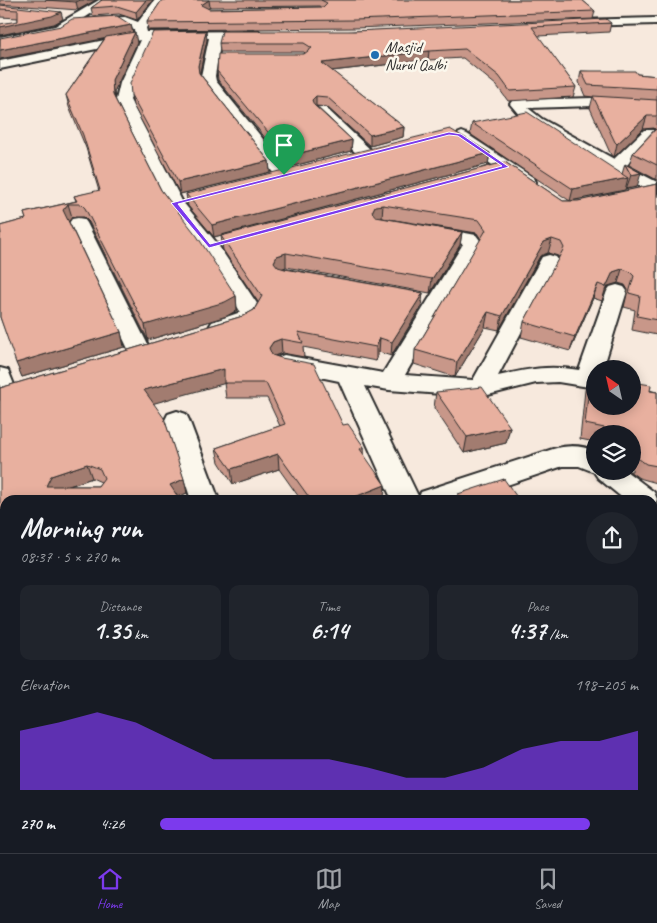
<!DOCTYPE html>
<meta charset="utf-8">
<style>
:root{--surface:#171b24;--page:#20242c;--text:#f1f3f6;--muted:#9ea1a6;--line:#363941;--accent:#7c3aed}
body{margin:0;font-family:Caveat,sans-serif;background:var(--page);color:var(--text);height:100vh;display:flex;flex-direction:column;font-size:19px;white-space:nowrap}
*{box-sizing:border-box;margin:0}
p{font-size:16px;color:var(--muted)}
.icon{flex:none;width:28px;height:28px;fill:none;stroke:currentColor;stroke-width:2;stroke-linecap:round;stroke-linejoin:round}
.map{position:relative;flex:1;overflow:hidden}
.side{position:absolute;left:0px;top:495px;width:658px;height:359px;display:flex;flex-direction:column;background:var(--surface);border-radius:15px 15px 0 0;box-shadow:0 2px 12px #0003}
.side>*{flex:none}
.needle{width:32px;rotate:326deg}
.tools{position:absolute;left:586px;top:360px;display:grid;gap:10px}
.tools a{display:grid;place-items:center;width:55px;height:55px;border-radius:50%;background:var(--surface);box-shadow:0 2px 12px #0003;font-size:25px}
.pin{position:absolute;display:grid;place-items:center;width:42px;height:42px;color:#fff;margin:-51px -21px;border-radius:50% 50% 50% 0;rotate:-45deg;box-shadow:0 0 5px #0007}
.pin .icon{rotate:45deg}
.round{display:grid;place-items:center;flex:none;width:52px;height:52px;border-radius:26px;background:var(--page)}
.overview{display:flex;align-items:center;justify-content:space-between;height:85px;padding:0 20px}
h1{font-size:28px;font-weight:700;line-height:38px}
.figures{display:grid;grid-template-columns:repeat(3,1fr);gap:8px;height:85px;padding:5px 20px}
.figures div{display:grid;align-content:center;border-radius:10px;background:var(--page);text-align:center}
.figures b{font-size:25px;font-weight:700}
.figures small{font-size:14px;font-weight:400}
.figures p{font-size:14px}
.chart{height:140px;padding:10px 20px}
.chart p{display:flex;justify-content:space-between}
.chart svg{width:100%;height:90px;margin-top:5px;fill:var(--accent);opacity:.7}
ul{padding:0 20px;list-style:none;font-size:16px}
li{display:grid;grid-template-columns:80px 60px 1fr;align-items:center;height:38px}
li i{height:12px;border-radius:6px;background:var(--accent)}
.tabs{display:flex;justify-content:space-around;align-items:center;height:70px;border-top:1px solid var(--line);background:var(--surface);font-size:14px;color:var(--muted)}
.tabs a{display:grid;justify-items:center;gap:2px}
.tabs .current{color:var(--accent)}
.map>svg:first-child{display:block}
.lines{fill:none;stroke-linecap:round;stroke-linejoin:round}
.street-casing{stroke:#2b2b2b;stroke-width:4}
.street{fill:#fbf7ec;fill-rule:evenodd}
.wall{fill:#c89789;stroke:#2b2b2b;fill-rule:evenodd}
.shaded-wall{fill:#a27b6f;stroke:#2b2b2b}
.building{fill:#e8b09f;stroke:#2b2b2b;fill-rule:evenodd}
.route{fill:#7c3aed;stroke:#fff;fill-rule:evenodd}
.poi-dot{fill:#1f6fb2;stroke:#fbf7ec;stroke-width:2}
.labels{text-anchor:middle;stroke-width:5;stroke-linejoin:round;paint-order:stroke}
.far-poi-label{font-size:16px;fill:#2b2b2b;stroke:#fbf7ec;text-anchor:start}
</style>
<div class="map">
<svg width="657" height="853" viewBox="0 0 657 853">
<rect width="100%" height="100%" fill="#f7e9dd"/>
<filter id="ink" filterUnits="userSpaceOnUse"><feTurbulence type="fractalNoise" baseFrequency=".02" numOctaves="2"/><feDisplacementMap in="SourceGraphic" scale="10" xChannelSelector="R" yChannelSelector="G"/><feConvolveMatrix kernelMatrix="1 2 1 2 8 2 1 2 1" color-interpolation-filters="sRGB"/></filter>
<g filter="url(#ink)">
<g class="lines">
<g class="street-casing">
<path id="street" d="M99,0H112L63,32L0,45V37L55,26Z
M155,0H166L146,28L147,32L259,31L261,34L259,37L255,38H221L215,76L216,81L292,175L290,179H278L202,82L201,76L209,38L153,39L134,83L130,100L182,201L216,242L262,311L254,323L220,334L212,332L209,327L212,322L238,313L240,311L201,249L165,203L116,100L120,83L140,40L0,69V61L135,34L134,30L123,24L89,25L83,22L89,19L125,17L138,22Z
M657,18V24L575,26L569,23L575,20Z
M593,98L657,102V110L593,106L528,108L542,119L614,159L644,130H654L657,133L654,136L626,166L657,182V194L627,180L532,125L521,117L510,104L512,101L517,100Z
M321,107L326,108L372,151L374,154L372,157H360L316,114L314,111L316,108Z
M462,132L467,134L534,178L536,182L534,186H522L457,140L454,137L457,134Z
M78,218L84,219L87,223L151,351L148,356L140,358L132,356L129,351L69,223L72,219Z
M428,226L476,235L482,243L405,375L473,380L542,257L549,255L556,257L559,261L498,376C528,369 548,365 579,370L607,291L610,287L617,285L624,287L627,291L603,369H595V388L558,382L536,383L480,397L389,390L365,386L419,498L421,492L553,449C567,445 582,445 595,451V471H626L654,492L657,499L654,508L652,500H625L598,478L594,472L579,466H563L463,500H392L339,381L276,368L273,363L276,358L284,355L383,373L463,244L421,236L419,232L421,228Z
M0,368L8,370L17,392L13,398L5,400L0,399Z
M177,411L186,414L189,420L219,500H191L165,420L168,414Z
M657,660V694L652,696V662Z
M652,766L657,767V803H652Z
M176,849H226L225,853H174Z"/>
</g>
<use href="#street" class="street"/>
</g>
<path class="wall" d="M0,0H96L78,10L0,4Z
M102,0H153L137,20L119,14L93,16L91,8Z
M162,0H582L595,11L593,19L354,28L148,30L147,22ZM319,6L321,7L209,9H208L210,7Z
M0,5L63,19L54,24L18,21V18L0,17Z
M611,23L609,32L538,36L576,87L573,97L508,101L497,86L463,58L428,60L332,71L404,127L403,137L370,146L327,107L316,106L352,140L351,151L289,167L218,80L217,71L304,54L305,53L304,52H220L219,43L354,31Z
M131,25L133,32L137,43L114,92L115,99L161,190L236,296L237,310L227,316L148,340L89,222L84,217H72L69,222L121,332L124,347L22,377L0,317V226L26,219L24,213L76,201L74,196L99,191L86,148L69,107L66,95L105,38Z
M207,40L200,74L269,161L270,172L180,194L133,105L131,95Z
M581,71L637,74L657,76V180L629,165L633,153L655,129L654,128L643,129L614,157L611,155L590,108L593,97L585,96L579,82Z
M472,123L622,174L625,164L637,187L626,189L625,188V190L570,201H578L657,184V335L632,330L635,310L624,307L628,290L625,285L618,283L608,286L602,301L593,298L570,351L521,337L524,322L559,258L558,256L548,253L540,256L499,330L485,327L455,377L414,364L415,350L481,239L477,233L382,218L462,232L460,245L430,293L286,267L283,268L423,293L421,307L391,356L379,352L376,361L303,347L304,357L282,353L275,356L343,425L364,447V454L384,499L382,500H301L279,469L233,484L219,462L216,448L280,426L267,398H226L224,383L153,403L187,493L178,497L5,500V654L0,388L243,316L254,310L258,302L223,250L221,236L505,162L563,201H570L470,134ZM92,478L101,482L98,486H70Z
M490,153L488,164L214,237L188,206L186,194Z
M590,376L657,392V483L639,478L629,471H632V434H595V442L580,439L585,390Z
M436,392L510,427L506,443L464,453L434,408Z
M458,494L519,500H457Z
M577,849H652L657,853H578Z"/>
<path class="shaded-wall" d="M80,0H96L78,10L76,2Z
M146,0H153L137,20L136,12Z
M209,0L210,7L202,13L201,5Z
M61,12L63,19L54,24L0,35V27Z
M131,25L133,33L0,59V50Z
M206,31L207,40L199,76L198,66Z
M135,32L137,43L114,92L115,107L113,95L112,80Z
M429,51L428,60L322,72V63Z
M316,96V106L312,110V100Z
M647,116L643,129L614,157L617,144Z
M404,127L403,137L370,146V135Z
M352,140L351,151L289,167L288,156Z
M490,153L488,164L214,237L212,225Z
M269,161L270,172L180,194L178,182Z
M641,173L637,187L626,189L631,175Z
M628,178L625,190L570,201L573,189Z
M68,204L72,217L67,224L63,210Z
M383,205L382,218L374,220L372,212L375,206Z
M462,232L460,245L430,293L432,279Z
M552,239L548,253L540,256L499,330L502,316L544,242Z
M286,253V267L278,270L274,262L277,256Z
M622,269L618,283L608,286L602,301L606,287L613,272Z
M598,284L593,298L570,351L575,337Z
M423,293L421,307L391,356L392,342Z
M236,296L237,310L227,316L148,340L145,325Z
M488,312L485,327L455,377L457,362Z
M121,332L124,347L22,377L16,363Z
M380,338L379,352L376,361V347Z
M281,339L282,353L274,356L270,362L269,348L273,342Z
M224,369L226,383L148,405L144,390Z
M510,427L506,443L464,453L467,437Z
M364,447V462L360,449Z
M278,454L279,469L233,484L231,469Z
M87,464L92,478L57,490L46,486L51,476Z
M184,479L187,493L173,499L170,485Z
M385,485L384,499L382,500H347Z
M657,630V636L652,640V634Z
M0,635L5,637V654L0,647Z
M5,849L11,853H0V851Z
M36,849H76L63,853H23Z"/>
<path class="building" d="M45,0H80L76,2Z
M102,0H146L136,12L117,6L91,8Z
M162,0H209L201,5L209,9L323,7L327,3L321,0H582L595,11L354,20L147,22Z
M0,5L61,12L52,16L0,27V24L18,21V10L0,9Z
M117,16L131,25L0,50V38L61,26L72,19Z
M606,19L611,23L532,27L576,87L510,91L499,76L465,49L429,51L322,63L404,127L370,135L327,97L316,96L312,100L314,105L352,140L288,156L217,71L218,54H304L312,48L304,43H219L222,31H354Z
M206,31L198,66L199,73L269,161L178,182L131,95L130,83L153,32Z
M135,32L112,80L113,95L161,190L197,236L236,296L225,302L145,325L85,208L81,204H68L63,210L121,332L16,363L0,317V234H1L0,226L26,219L24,213L77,201L74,196L100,190L83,135L66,95L106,37Z
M581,71H635L637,74L657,76V89L588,85Z
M593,96L657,100V116H647L617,144L615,142Z
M527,112L628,178L573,189L472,123Z
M657,128V165L633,153Z
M450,129L490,153L212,225L186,194Z
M505,162L563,201H578L657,184V320L637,316L640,296L629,293L634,276L629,271L622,269L613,272L606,287L598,284L575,337L524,322L564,248L561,242L552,239L544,242L502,316L488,312L457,362L415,350L486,230L479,220L383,205L375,206L372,212L376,217L462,232L432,279L286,253L277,256L274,262L278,267L285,269L423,293L392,342L380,338L376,347L298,332L303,343L281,339L273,342L269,348L272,355L281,358L314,364L343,425L348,424L364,447L360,449L385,485L347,500H311L278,454L231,469L216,448L285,424L266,383H224V369L144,390L164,418L184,479L170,485L180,500H5V637L0,639V388L243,316L254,310L262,296L221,236ZM87,464L100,469L104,478L98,486H46L51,476Z
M625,164L641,173L631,175Z
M590,376H595V406H632V382L651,385L650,391L657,392V466L646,464L632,454V434H624V432L585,424Z
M482,387L510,427L467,437L436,392Z
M504,479L519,500H462L458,494Z
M652,551L657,556V630L652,634Z
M5,673V849L0,851V697L3,696V674Z
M657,815V853H594L593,849H652V816Z
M6,849H36L23,853H6Z
M282,849H338L339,853H273L272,852Z"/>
</g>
<path class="route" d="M449,132L461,134L509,167L209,248L171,203ZM449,135L458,136L502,166L210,244L178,204Z"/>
<circle class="poi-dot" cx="375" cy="55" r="5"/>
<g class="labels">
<g class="far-poi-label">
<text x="385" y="52">Masjid<tspan x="385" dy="18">Nurul Qalbi</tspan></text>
</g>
</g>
</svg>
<div class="tools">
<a><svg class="needle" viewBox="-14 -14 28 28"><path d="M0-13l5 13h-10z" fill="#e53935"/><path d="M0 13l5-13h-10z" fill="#9ea1a6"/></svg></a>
<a><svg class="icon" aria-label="layers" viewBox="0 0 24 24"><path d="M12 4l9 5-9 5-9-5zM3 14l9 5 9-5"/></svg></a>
</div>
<div class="pin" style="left:284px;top:175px;background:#1e9e55"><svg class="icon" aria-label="arrive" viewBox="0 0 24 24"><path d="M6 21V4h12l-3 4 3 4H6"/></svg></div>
<section class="side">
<div class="overview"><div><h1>Morning run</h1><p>08:37 · 5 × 270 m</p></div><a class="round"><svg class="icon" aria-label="share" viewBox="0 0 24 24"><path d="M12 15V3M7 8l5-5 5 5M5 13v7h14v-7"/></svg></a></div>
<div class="figures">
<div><p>Distance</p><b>1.35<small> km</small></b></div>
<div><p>Time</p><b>6:14</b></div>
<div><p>Pace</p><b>4:37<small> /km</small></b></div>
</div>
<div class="chart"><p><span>Elevation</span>198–205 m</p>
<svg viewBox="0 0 160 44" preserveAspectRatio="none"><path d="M0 44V15L10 11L20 6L30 11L40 20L50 29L60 29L70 29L80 29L90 33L100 38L110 38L120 33L130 24L140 20L150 20L160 15V44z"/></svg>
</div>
<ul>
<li><b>270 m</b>4:26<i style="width:90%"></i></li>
</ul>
</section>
</div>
<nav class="tabs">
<a class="current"><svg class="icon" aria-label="home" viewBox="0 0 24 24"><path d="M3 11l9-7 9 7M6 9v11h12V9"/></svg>Home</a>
<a><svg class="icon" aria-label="map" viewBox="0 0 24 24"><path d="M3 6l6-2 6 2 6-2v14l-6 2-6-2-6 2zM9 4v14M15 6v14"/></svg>Map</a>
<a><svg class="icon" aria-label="saved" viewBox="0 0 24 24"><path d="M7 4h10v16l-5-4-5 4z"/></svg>Saved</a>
</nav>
